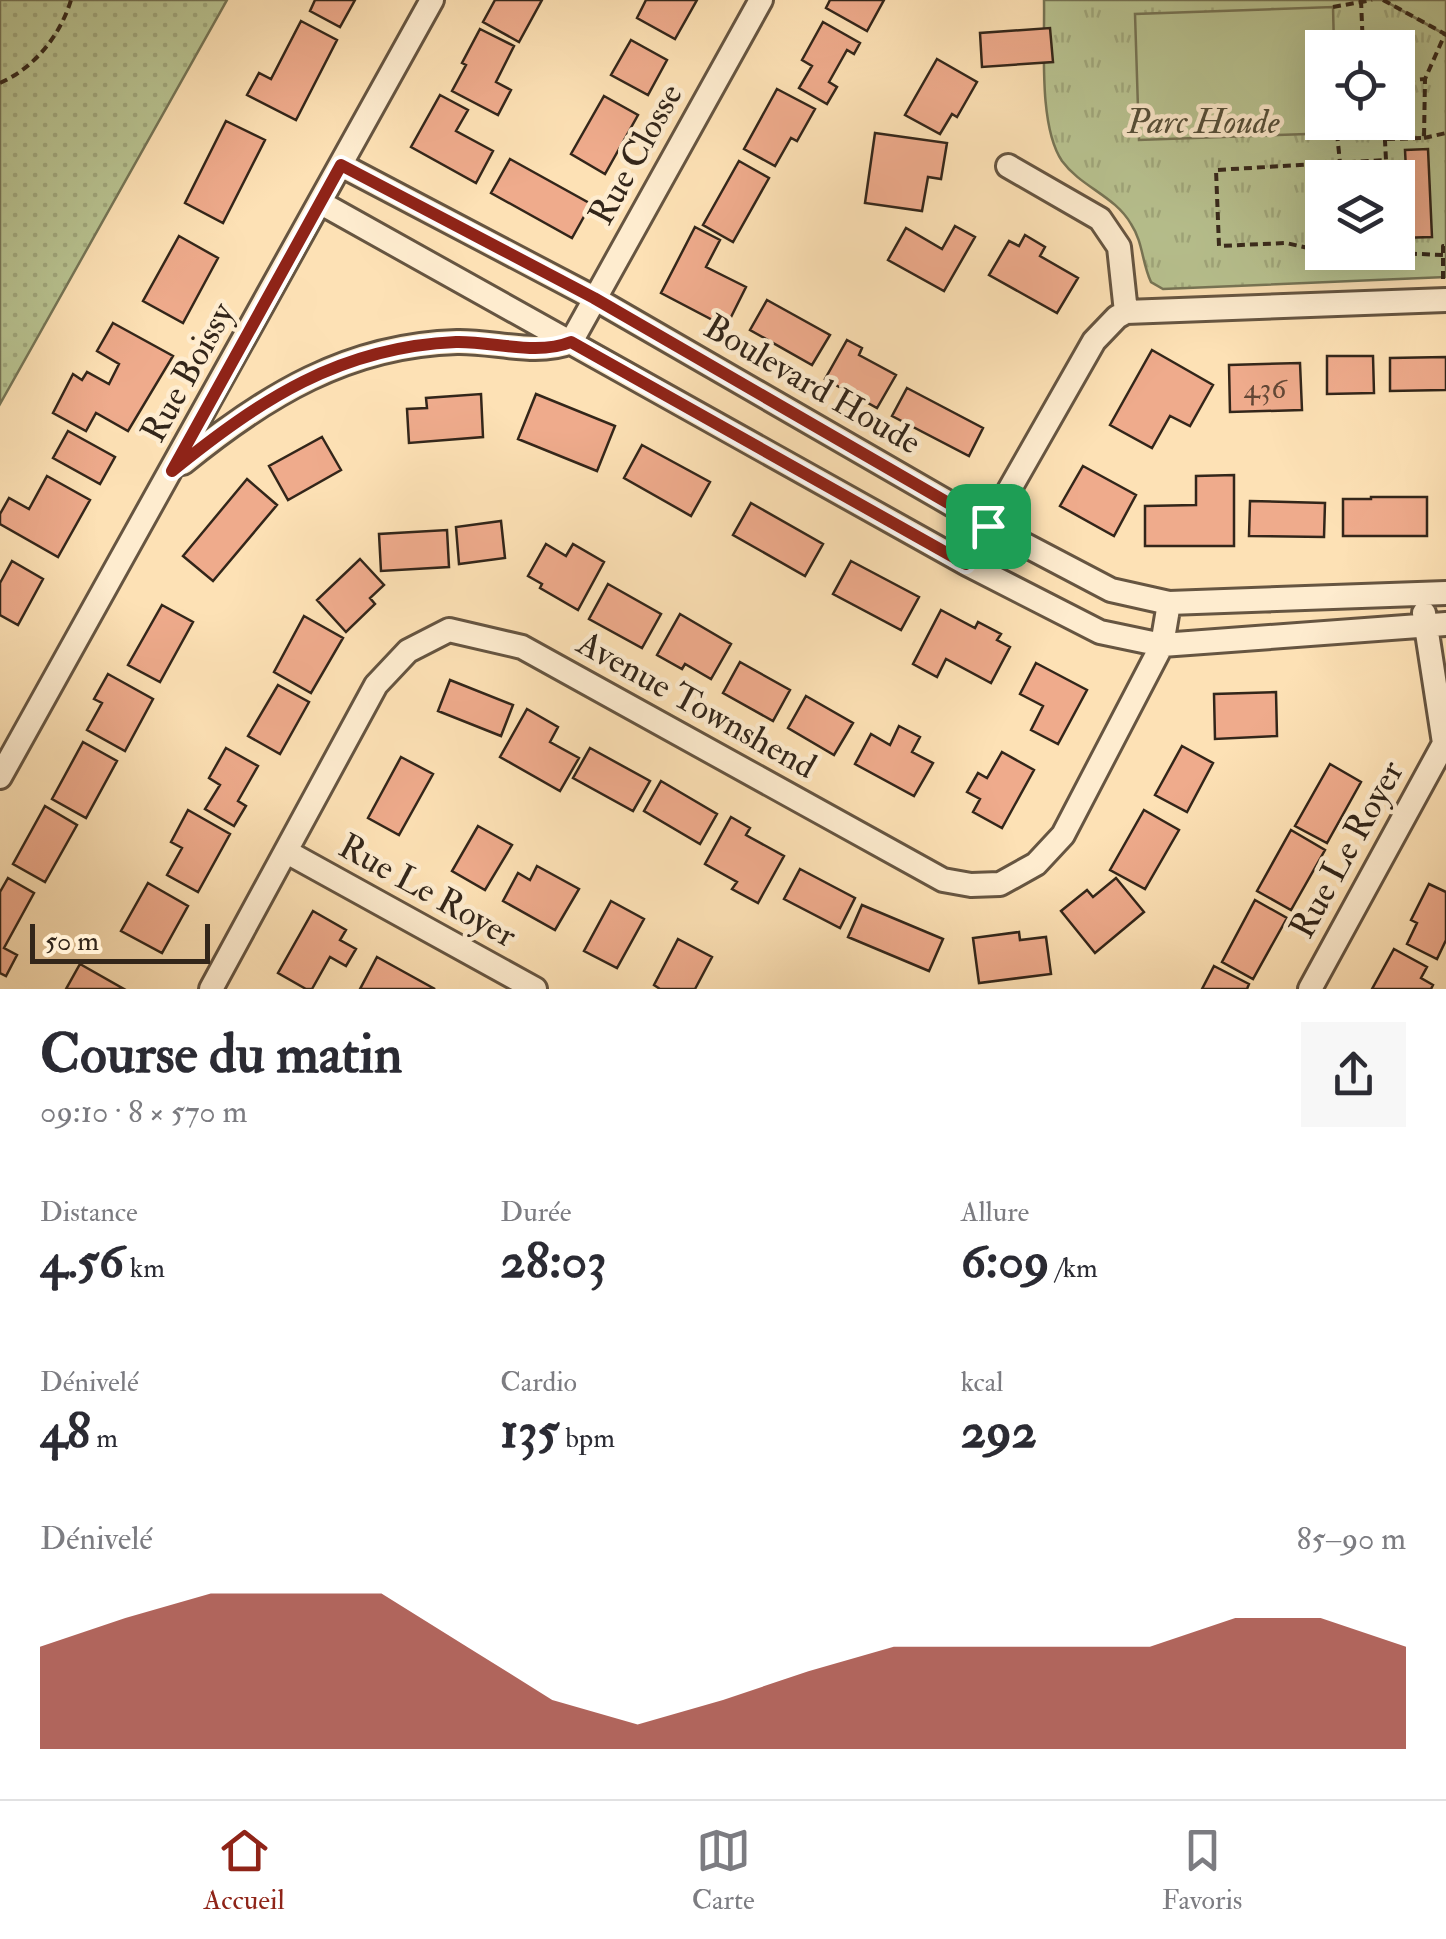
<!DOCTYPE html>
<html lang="fr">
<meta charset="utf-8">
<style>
:root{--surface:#fff;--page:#f7f7f7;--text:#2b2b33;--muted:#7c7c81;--line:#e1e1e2;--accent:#8f2418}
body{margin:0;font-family:"IM FELL Double Pica",serif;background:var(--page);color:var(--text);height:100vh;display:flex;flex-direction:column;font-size:38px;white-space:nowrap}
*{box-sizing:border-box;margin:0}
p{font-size:32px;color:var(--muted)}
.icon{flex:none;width:55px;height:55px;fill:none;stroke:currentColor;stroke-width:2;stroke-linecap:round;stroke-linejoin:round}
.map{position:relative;height:989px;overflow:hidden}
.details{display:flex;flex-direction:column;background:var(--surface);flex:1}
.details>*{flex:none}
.fabs{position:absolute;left:1305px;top:30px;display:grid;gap:20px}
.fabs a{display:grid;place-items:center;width:110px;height:110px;border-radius:0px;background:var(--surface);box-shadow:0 10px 40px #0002;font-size:50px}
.scale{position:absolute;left:30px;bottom:25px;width:180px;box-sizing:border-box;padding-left:10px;border:5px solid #33261a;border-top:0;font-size:28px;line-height:35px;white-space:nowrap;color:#33261a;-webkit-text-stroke:8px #feeccf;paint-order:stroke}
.pin{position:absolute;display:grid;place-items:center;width:85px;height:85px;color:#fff;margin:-42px;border-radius:20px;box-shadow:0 5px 15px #0006}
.round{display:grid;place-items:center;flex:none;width:105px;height:105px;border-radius:0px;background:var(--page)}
.headline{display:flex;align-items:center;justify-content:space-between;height:170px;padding:0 40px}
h1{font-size:55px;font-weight:700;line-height:75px}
.metrics{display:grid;grid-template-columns:repeat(3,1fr);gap:15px;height:170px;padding:10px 40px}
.metrics div{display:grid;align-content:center}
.metrics b{font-size:50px;font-weight:700}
.metrics small{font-size:28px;font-weight:400}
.metrics p{font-size:28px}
.chart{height:280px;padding:20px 40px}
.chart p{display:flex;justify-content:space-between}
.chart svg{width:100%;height:180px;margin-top:10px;fill:var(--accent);opacity:.7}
.menu{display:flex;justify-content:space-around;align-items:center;height:140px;border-top:2px solid var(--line);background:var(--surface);font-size:28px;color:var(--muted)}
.menu a{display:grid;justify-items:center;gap:5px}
.menu .on{color:var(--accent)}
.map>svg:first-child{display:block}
.grass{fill:url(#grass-dots);stroke:#767556;stroke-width:2.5}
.park{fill:url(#park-tufts);stroke:#767556;stroke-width:2.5;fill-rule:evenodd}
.pitch{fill:#b9c492;stroke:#767556;stroke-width:2.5}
.building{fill:#efab8c;stroke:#33261a;stroke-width:2.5}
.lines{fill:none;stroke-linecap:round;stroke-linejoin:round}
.street-casing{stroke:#665541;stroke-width:28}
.path{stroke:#33261a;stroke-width:4;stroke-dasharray:8 5;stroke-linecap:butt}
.street{stroke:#feeccf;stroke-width:22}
.route-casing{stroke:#fff;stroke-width:20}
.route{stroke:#8f2418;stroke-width:12}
.labels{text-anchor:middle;stroke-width:9;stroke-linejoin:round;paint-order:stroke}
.number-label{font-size:30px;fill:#624736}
.park-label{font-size:35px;font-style:italic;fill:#544e38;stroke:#feeccf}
.street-label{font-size:35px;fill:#33261a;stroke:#feeccf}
</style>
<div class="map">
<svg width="1446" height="989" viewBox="0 0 1446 989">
<defs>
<pattern id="grass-dots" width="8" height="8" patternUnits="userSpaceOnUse" patternTransform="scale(2.5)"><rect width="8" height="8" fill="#b9c492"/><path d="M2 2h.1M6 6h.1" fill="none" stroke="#a0a87d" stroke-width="1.8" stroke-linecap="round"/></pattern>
<pattern id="park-tufts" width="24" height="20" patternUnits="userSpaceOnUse" patternTransform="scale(2.5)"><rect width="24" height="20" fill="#b9c492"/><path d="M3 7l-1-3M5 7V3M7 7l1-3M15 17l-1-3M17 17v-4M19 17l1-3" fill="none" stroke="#a0a87d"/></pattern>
</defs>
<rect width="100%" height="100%" fill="#fde1b5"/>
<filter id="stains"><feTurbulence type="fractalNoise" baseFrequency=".002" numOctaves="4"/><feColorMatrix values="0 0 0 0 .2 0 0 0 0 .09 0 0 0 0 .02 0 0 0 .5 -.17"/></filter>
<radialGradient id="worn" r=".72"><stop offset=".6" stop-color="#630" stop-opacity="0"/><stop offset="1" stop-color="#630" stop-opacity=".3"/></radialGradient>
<path class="grass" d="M0,0H227L0,404Z"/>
<path class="park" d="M1044,0H1446V277L1163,289L1151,282C1142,263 1143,242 1131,224C1115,196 1081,187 1062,161C1038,126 1045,43 1044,0ZM1322,48H1398V122H1322ZM1322,178H1398V252H1322Z"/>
<path class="pitch" d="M1383,0H1446V35Z
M1333,7L1334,47L1322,48V122L1336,123L1337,133L1139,140L1135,14Z"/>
<path class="building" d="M315,0H355L340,27L310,11Z
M495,0H542L519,42L483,22Z
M646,0H697L675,39L637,18Z
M830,0H884L867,31L826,8Z
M301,21L337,40L296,120L247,95L259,73L271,79Z
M823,22L860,43L854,54L847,50L829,82L837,87L827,104L799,88L812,66L802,60Z
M1050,28L1053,62L982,67L980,33Z
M480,29L514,46L496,82L511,90L498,115L452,91L466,65L462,63Z
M631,40L667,60L648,95L611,75Z
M937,59L977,82L957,117L952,114L940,134L905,115Z
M777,89L815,109L797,141L791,138L775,166L744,149Z
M440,95L468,110L456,131L493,151L476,183L411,147Z
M604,96L638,115L605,174L571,154Z
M226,121L265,140L223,223L185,203Z
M875,133L947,143L941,179L928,177L922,211L865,203Z
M1428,149L1432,237L1398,238V178H1391V171L1406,170L1405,150Z
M510,159L591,204L572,238L491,193Z
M739,161L769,178L733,242L703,225Z
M955,226L975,237L944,291L888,260L906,228L942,249Z
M695,227L720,240L706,267L746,287L726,327L661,293Z
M1025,235L1045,247L1040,256L1078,278L1057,313L989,275L1009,241L1019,246Z
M179,236L218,258L183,323L143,301Z
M767,300L830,335L812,365L750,330Z
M113,323L173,356L128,431L96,413L86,431L53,413L73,374L82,380L87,372L109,384L119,364L97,351Z
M847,340L862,348L859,355L896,375L877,408L825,379Z
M1152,350L1213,385L1190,426L1170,416L1152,448L1110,425Z
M1327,356H1373L1374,393L1327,394Z
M1446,357V390L1390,391V358Z
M1300,363L1302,410L1230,412L1229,365Z
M907,388L983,428L969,456L892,416Z
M481,394L483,437L409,443L407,409L427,408L426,398Z
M536,394L615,426L597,471L518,439Z
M68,431L115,457L100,484L53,458Z
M322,437L341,470L288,500L269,466Z
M642,445L710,482L691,516L624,478Z
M1083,466L1136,495L1114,536L1060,506Z
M1234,475V546H1145V506L1196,505V476Z
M47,476L90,500L58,557L0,524V514L9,498L29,509Z
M247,479L277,505L213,581L183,556Z
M1371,497H1427V536H1343V499H1371Z
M1250,501L1325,503L1324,537L1249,536Z
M751,503L823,544L805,576L733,535Z
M501,521L505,558L459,564L456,527Z
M447,530L449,567L381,571L379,534Z
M546,544L566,556L573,544L604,562L578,610L540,588L542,584L528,576Z
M360,559L384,585L370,598L375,604L346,632L317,600Z
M12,561L43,579L18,625L0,615V583Z
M851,561L919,597L901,630L833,594Z
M608,584L661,614L642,648L589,619Z
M162,605L193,622L160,682L128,665Z
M941,610L975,628L978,622L1001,634L997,640L1010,647L991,683L946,659L937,677L913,664Z
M680,614L731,644L711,679L685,664L682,669L657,655Z
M304,616L343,638L311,693L274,672Z
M740,662L790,690L773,721L723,693Z
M1036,663L1087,690L1058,744L1031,730L1043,706L1020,694Z
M108,674L153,699L125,751L87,730L102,703L94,699Z
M450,680L513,705L501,736L438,711Z
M278,685L309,702L280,754L248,736Z
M1276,692L1277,736L1215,739L1214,694Z
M806,696L853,723L834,755L788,728Z
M527,709L558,727L550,742L579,758L560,791L500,757Z
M899,726L920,737L912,752L933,763L914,796L855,764L871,734L890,745Z
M83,742L117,761L86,818L52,799Z
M1182,746L1213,763L1187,812L1155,795Z
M226,748L258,766L238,801L246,806L234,826L205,809L220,785L209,778Z
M590,748L650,781L633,811L573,778Z
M1002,752L1034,770L1002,828L973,812L980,799L967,792L978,773L987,778Z
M401,757L433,774L399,835L368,818Z
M1330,764L1361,782L1327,843L1295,826Z
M661,781L717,814L700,844L644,811Z
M45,806L77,825L45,882L13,864Z
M188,810L230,834L198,892L167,875L182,848L171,842Z
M1144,810L1179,830L1145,889L1110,870Z
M731,817L750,828L746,835L784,856L758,903L732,889L737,882L705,864Z
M478,826L512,845L485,890L452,871Z
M1291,830L1325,850L1291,910L1257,891Z
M537,866L579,889L555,930L503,901L518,873L530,880Z
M800,869L855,898L840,928L784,899Z
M8,878L34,893L4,948L17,955L6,976L0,973V892Z
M1116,878L1144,912L1095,953L1061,911L1087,890L1093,897Z
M148,883L188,906L162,953L121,931Z
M1429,884L1446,892V940L1437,959L1407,944L1417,923L1411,920Z
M1255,900L1287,918L1253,979L1222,962Z
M611,901L644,919L617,968L584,951Z
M862,905L943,939L929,971L848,937Z
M313,911L346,930L340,940L356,949L346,966L330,957L312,989H306L278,973Z
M1019,932L1020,940L1046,937L1051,974L979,983L973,938Z
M678,939L712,957L695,989H660L654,985Z
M1394,949L1427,967L1421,978L1433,985L1431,989H1372Z
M377,957L435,989H360Z
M80,964L124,989H66Z
M1214,966L1249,984L1247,989H1202Z"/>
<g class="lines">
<g class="street-casing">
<path id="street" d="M341,165L594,298L989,526L1111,590L1169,603L1446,593
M1008,166L1100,219L1119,247L1126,312
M321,203L967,564L1100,632L1162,645L1446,624
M571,342L761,0
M183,463C265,396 348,345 457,342C494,341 536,356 571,342
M967,564L1094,341L1117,317L1126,312L1446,300
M1424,613L1444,743
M0,777L432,0
M287,852L535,989
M211,989L376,685L408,651L449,630L522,647L943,880L971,885L1000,884L1036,864L1063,835L1162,645L1169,603
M1310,989L1446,740"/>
</g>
<path class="path" d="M1361,0L1363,48
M1383,0L1445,34L1425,79L1398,81
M1333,7L1372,0
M0,83C34,68 60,36 71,0
M1337,133L1340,163
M1424,138L1446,133
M1387,139L1424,138L1425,79
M1311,165L1316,250
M1322,251L1286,243L1219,246L1216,170L1386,160L1384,122
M1370,252L1444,255
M1443,279V246H1446"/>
<use href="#street" class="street"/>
</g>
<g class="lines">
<g class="route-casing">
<path id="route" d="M341,165L594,298L988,526L966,564L571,342C536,356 493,341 456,342C339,347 260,400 172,471Z"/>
</g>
<use href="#route" class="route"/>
</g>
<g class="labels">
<g class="number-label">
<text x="1265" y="398">436</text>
</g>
<g class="park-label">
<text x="1203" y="133">Parc Houde</text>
</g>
<g class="street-label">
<text transform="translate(635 154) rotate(-61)" y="12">Rue Closse</text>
<text transform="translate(187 372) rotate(-61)" y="12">Rue Boissy</text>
<text transform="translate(813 384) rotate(30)" y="12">Boulevard Houde</text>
<text transform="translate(697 704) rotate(29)" y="12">Avenue Townshend</text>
<text transform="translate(1346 849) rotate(-61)" y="12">Rue Le Royer</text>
<text transform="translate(428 890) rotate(29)" y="12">Rue Le Royer</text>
</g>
</g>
<rect width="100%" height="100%" filter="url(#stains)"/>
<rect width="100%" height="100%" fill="url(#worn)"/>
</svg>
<div class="fabs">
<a><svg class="icon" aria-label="locate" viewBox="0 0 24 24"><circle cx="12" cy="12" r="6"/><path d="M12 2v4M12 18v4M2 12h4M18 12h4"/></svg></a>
<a><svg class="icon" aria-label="layers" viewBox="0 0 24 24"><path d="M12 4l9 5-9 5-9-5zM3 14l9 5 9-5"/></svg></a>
</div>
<div class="scale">50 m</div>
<div class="pin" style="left:988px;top:526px;background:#1e9e55"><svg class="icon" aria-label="arrive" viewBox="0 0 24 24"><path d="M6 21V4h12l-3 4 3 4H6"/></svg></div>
</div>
<section class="details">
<div class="headline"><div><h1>Course du matin</h1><p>09:10 · 8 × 570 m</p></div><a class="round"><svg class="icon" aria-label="share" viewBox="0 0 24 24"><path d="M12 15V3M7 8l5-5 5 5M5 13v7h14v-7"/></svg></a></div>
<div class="metrics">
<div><p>Distance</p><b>4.56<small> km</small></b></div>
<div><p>Durée</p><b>28:03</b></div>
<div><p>Allure</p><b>6:09<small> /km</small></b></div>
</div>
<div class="metrics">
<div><p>Dénivelé</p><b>48<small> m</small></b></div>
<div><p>Cardio</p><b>135<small> bpm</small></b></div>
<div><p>kcal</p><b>292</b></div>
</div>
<div class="chart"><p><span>Dénivelé</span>85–90 m</p>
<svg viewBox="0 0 160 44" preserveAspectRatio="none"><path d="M0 44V19L10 12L20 6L30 6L40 6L50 19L60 32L70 38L80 32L90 25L100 19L110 19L120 19L130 19L140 12L150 12L160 19V44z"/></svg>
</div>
</section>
<nav class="menu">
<a class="on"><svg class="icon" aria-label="home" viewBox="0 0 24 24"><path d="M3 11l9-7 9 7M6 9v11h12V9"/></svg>Accueil</a>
<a><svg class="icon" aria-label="map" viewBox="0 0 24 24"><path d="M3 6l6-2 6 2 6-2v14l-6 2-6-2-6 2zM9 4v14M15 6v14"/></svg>Carte</a>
<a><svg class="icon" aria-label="saved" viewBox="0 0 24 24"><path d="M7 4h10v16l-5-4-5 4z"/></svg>Favoris</a>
</nav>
